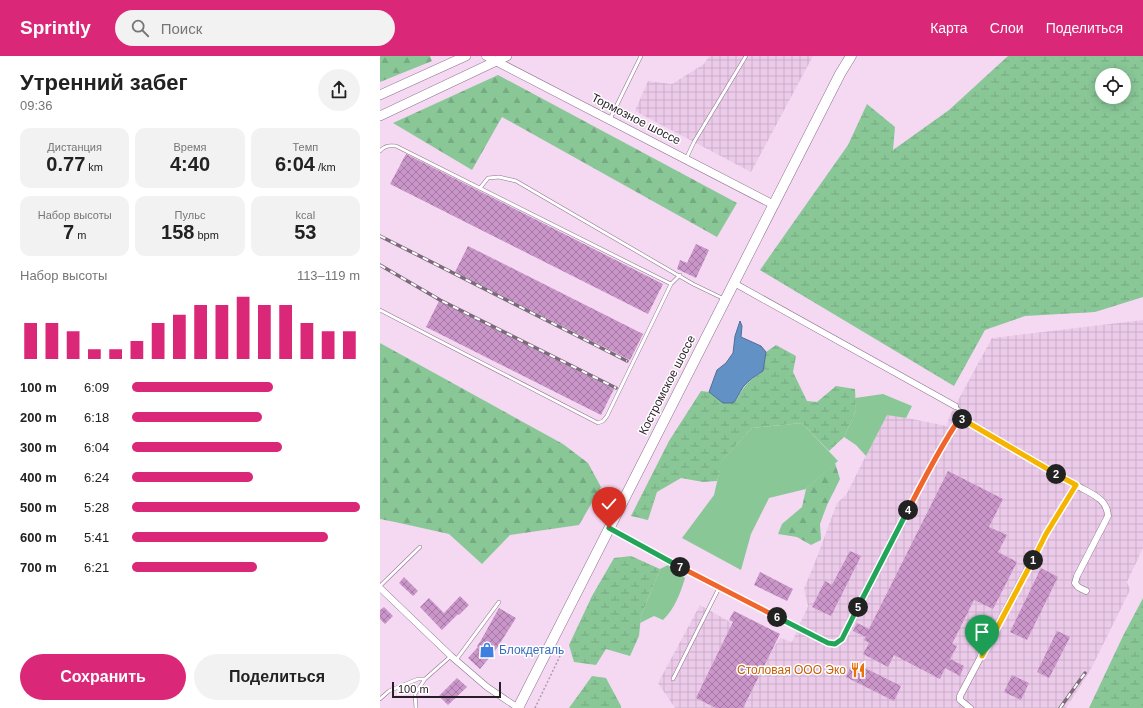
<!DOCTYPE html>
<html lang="ru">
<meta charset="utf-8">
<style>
:root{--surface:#fff;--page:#f2f2f2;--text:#222;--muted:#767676;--accent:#db2777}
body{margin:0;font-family:Helvetica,sans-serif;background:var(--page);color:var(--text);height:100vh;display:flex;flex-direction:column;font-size:15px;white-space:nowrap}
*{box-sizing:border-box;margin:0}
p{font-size:13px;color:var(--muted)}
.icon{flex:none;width:22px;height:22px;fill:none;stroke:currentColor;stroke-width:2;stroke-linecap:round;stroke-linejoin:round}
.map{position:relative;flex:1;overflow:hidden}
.side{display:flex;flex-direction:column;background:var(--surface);width:380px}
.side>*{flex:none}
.buttons{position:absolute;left:715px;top:12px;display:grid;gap:8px}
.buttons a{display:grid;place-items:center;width:36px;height:36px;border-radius:50%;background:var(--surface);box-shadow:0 2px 10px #0003;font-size:20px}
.scale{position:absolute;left:12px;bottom:10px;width:109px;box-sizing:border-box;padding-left:4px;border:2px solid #281e27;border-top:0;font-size:11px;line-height:14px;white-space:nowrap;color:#281e27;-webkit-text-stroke:3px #fff;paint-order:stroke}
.pin{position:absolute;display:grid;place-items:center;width:34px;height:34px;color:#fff;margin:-41px -17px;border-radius:50% 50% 50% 0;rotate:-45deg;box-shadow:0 0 4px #0007}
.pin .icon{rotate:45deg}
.km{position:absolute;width:20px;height:20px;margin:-10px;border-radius:50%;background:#222;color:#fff;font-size:11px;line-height:20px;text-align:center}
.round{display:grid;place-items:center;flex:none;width:42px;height:42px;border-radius:21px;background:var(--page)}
.summary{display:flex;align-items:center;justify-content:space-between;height:68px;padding:0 20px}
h1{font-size:22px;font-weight:600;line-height:30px}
.figures{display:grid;grid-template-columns:repeat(3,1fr);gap:6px;height:68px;padding:4px 20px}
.figures div{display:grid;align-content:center;border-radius:10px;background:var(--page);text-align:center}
.figures b{font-size:20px;font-weight:600}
.figures small{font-size:11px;font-weight:400}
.figures p{font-size:11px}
.chart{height:112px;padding:8px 20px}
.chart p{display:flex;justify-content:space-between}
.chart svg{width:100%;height:72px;margin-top:4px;stroke:var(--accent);stroke-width:6}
.action{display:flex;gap:8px;margin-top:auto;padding:8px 20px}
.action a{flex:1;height:46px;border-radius:24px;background:var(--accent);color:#fff;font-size:16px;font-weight:600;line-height:46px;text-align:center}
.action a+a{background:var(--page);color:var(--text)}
ul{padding:0 20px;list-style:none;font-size:13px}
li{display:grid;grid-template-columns:64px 48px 1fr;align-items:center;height:30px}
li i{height:10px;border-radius:5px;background:var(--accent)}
header{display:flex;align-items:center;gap:24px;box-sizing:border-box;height:56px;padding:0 20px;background:var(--accent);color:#fff}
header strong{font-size:19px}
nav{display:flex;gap:22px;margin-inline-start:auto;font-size:14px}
.search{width:280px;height:36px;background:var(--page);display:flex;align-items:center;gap:10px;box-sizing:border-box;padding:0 14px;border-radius:22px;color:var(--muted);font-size:15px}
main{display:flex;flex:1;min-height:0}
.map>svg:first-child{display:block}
.industrial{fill:url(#industrial-grid)}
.green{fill:#89c797}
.forest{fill:url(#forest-firs)}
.wetland{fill:url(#wetland-marsh);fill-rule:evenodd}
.water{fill:#6291c6;stroke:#516e96}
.building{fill:url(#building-cross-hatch)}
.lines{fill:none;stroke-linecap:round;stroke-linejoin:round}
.service-casing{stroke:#8b728a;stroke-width:4}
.minor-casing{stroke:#8b728a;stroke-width:7}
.tertiary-casing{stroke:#8b728a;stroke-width:9}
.secondary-casing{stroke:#8b728a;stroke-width:10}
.trunk-casing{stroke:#8b728a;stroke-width:11}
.path{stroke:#b19bb0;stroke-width:1.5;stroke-dasharray:2 2;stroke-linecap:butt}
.service{stroke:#fff;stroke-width:3}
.minor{stroke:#fff;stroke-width:6}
.tertiary{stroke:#fff;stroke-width:8}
.secondary{stroke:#fff;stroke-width:9}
.trunk{stroke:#fff;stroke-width:10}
.rail-casing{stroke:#7b6a79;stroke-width:3.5}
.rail{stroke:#fff;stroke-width:2;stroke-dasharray:6;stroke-linecap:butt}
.split-1-casing{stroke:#fff;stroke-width:8}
.split-2-casing{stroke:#fff;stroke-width:8}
.split-3-casing{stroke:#fff;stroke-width:8}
.split-4-casing{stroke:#fff;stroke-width:8}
.split-5-casing{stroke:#fff;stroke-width:8}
.split-6-casing{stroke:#fff;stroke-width:8}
.split-7-casing{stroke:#fff;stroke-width:8}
.split-8-casing{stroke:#fff;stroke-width:8}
.split-1{stroke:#f5b400;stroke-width:5}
.split-2{stroke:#f5b400;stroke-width:5}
.split-3{stroke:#f5b400;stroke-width:5}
.split-4{stroke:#f0652b;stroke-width:5}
.split-5{stroke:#22a559;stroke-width:5}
.split-6{stroke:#22a559;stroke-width:5}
.split-7{stroke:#f0652b;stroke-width:5}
.split-8{stroke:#22a559;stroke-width:5}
.labels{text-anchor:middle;stroke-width:3;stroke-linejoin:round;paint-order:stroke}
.street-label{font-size:12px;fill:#281e27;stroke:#fff}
.shop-label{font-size:12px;fill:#366cbe;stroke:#fff;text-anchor:start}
.food-label{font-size:12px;fill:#c56008;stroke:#fff;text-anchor:end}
</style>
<header>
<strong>Sprintly</strong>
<div class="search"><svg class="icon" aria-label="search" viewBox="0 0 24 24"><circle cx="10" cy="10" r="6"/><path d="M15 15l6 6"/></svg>Поиск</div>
<nav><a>Карта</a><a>Слои</a><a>Поделиться</a></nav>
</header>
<main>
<section class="side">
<div class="summary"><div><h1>Утренний забег</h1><p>09:36</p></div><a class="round"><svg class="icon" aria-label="share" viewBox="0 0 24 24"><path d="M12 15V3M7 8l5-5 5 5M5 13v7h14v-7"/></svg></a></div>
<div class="figures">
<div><p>Дистанция</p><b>0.77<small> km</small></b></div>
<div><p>Время</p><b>4:40</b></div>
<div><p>Темп</p><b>6:04<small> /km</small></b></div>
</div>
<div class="figures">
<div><p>Набор высоты</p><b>7<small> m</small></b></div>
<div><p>Пульс</p><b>158<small> bpm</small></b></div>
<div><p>kcal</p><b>53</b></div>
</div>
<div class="chart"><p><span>Набор высоты</span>113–119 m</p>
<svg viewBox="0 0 160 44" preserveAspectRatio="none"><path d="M5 44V22M15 44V22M25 44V27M35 44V38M45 44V38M55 44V33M65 44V22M75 44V17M85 44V11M95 44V11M105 44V6M115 44V11M125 44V11M135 44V22M145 44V27M155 44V27"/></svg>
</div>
<ul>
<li><b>100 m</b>6:09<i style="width:62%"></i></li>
<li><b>200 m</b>6:18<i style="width:57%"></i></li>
<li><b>300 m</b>6:04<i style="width:66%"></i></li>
<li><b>400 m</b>6:24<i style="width:53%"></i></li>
<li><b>500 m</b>5:28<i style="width:100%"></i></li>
<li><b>600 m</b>5:41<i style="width:86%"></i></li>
<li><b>700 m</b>6:21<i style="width:55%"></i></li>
</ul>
<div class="action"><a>Сохранить</a><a>Поделиться</a></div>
</section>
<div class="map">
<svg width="763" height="652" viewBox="0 0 763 652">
<defs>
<pattern id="industrial-grid" width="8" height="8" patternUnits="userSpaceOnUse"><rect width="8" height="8" fill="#eccbea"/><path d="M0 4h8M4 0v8" fill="none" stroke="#caaec9"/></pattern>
<pattern id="forest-firs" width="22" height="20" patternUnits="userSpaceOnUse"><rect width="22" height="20" fill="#89c797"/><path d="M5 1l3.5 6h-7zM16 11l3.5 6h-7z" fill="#76aa82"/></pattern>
<pattern id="wetland-marsh" width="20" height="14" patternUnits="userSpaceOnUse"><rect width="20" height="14" fill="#89c797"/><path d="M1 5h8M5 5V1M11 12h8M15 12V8" fill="none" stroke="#76aa82"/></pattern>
<pattern id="building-cross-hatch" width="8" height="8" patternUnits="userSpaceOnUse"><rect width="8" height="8" fill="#ca95c9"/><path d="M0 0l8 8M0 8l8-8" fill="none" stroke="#a479a3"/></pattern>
</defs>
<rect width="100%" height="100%" fill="#f5d9f3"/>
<path class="industrial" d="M329,0H433L371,116L255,55L268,25L292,28L324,8Z
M763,264V492L747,526L750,534L710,615L686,652H295L278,627L320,549L394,591L400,582L412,586L428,550L424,533L437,501L457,447L466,439L507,358L567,370L569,361L575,350L612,282Z"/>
<path class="green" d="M503,338L532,350L526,362L507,359L486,400L476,389L464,381L476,354L475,342Z
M422,367L458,405L426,433L389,442L371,478L361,514L302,482L334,439L342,404L372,372Z
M288,509L305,522C300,538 295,552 283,564L274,560L260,567L261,560L280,513Z"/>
<path class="forest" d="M0,0H50L52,5L0,26Z
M118,19L357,147L337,181L122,61L92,114L13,67Z
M0,287L183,388L208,407L221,431L199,469L130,479L102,508L69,478L15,466L0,463Z
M455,407L460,423L447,449L440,468L441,484L431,489L417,481L398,478L402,468L422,451L426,433Z"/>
<path class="wetland" d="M628,0H763V241L715,256L645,260L605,274L574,330L380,214L468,89L487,48L515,71L513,94L569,54ZM722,19H744V41H722Z
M396,289L416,300L413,316L427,345L437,346L456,330L475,333L476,354L464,381L449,395L422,367L372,372L343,403L337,425L323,426L301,422L277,436L268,464L251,460L289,385L321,335L329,336L343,347L357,343C363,330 371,323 383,315L386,296Z
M251,500L280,513L261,560L259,580L250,600L226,593L216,609L194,606L189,589L212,540L234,502Z
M763,542V652H709L743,580Z
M212,620L226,622L241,650V652H189Z"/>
<path class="water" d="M360,265L362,270L361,281L381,290L386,296L383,315C375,320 369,324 363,331C359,337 357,343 353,347H343L329,336L337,314L346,307L353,297L355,280Z"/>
<path class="building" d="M26,98L283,228L268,258L10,128Z
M316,188L329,194L316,222L297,213L300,204L307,207Z
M88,190L263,278L250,304L75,216Z
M59,245L234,333L221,359L46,271Z
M568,415L623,443L609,471L627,479L618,496L637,506L613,553L594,544L572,588L577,590L570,603L584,610L580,620L565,612L560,623L514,599L508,611L483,598L489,587L484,584L486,581L473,575L477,567L489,573Z
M470,495L481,500L451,560L432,551L445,525L452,529Z
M661,512L678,521L647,584L630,576Z
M380,516L413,533L407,545L374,529Z
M24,521L38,535L33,540L19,527Z
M80,540L89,549L79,559L78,558L62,574L40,551L49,542L64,557Z
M4,551L13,560L5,568L0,563V554Z
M119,552L136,562L117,592L100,613L88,602L98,591L97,590L100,586Z
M354,555L400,578L363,652H336L316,642L353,566L349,564Z
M677,575L690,581L669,622L657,616Z
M473,606L521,630L514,645L466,621Z
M632,619L649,627L641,644L624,636Z
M77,622L87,631L68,649L59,640Z"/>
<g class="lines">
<g class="service-casing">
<path id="service" d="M230,63L261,0
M0,95C4,90 10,89 16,90L291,228
M306,103L314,86L366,0
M100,132L108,122L119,121L136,125L313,228L344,243
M0,254L218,367L223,365L227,360L291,228L300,219
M230,473L327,526L449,587H455L462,583L552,407L580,362L579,354L575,350
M0,530L40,491
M76,604L119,546
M293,623L339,532
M0,643L9,635L23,629L38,623H45L71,600
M36,652L35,638L45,623"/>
</g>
<g class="minor-casing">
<path id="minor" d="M354,227L575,350
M580,362L696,429
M0,532L71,600L107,631L138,652
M590,652L580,644V640L666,478L696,429C711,438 727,442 728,460L697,520L695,527L698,531L706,535"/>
</g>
<g class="tertiary-casing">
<path id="tertiary" d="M106,0L394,149"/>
</g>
<g class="secondary-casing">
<path id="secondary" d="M0,39L86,0
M0,60L127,0"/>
</g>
<g class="trunk-casing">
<path id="trunk" d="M138,652L460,18L471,0"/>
</g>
<path class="path" d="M155,652L180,600"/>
<use href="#service" class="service"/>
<use href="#minor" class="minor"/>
<use href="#tertiary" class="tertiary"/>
<use href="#secondary" class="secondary"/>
<use href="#trunk" class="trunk"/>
<g class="rail-casing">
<path id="rail" d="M0,180L247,305
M0,209L60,244L236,332
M680,652L705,617"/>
</g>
<use href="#rail" class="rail"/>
</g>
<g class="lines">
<g class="split-1-casing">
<path id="split-1" d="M602,600L653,504"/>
</g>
<g class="split-2-casing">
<path id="split-2" d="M653,504L666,478L696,429L676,418"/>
</g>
<g class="split-3-casing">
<path id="split-3" d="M582,363L676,418"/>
</g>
<g class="split-4-casing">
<path id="split-4" d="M528,454C544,423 560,391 580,362L582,363"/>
</g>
<g class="split-5-casing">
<path id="split-5" d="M478,551L528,454"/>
</g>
<g class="split-6-casing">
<path id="split-6" d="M397,561L448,587L455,588L462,583L478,551"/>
</g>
<g class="split-7-casing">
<path id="split-7" d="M300,511L397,561"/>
</g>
<g class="split-8-casing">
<path id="split-8" d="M229,472L300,511"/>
</g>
<use href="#split-1" class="split-1"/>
<use href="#split-2" class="split-2"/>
<use href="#split-3" class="split-3"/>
<use href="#split-4" class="split-4"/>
<use href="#split-5" class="split-5"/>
<use href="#split-6" class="split-6"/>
<use href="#split-7" class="split-7"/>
<use href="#split-8" class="split-8"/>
</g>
<defs>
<g id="shop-bare" transform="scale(1.2)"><path d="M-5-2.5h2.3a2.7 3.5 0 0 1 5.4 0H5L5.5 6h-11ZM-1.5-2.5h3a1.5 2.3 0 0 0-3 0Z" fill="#3f7fe0" stroke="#fff" stroke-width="2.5" paint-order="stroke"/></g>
<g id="restaurant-bare" transform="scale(1.2)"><path d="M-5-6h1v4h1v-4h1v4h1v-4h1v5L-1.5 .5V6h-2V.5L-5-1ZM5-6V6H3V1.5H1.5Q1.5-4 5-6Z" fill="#e8710a" stroke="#fff" stroke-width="2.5" paint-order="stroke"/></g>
</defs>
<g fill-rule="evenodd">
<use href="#shop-bare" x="107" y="594"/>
<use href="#restaurant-bare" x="478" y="614"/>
</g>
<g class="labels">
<g class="street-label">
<text transform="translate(256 63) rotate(27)" y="4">Тормозное шоссе</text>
<text transform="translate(287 329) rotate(-63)" y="4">Костромское шоссе</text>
</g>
<g class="shop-label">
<text x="119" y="598">Блокдеталь</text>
</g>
<g class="food-label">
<text x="466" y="618">Столовая ООО Эко</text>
</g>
</g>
</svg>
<div class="buttons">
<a><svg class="icon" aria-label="locate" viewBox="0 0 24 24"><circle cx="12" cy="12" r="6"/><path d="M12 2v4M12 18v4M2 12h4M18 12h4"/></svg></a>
</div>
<div class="scale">100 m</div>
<div class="pin" style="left:602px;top:600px;background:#1e9e55"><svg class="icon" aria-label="arrive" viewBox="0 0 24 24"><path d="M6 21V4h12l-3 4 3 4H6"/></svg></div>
<div class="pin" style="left:229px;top:472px;background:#d93025"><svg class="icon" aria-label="check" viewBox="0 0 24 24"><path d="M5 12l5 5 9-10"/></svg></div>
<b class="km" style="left:653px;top:504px">1</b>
<b class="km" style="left:676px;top:418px">2</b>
<b class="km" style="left:582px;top:363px">3</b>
<b class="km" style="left:528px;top:454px">4</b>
<b class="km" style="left:478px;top:551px">5</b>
<b class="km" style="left:397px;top:561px">6</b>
<b class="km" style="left:300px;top:511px">7</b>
</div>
</main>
